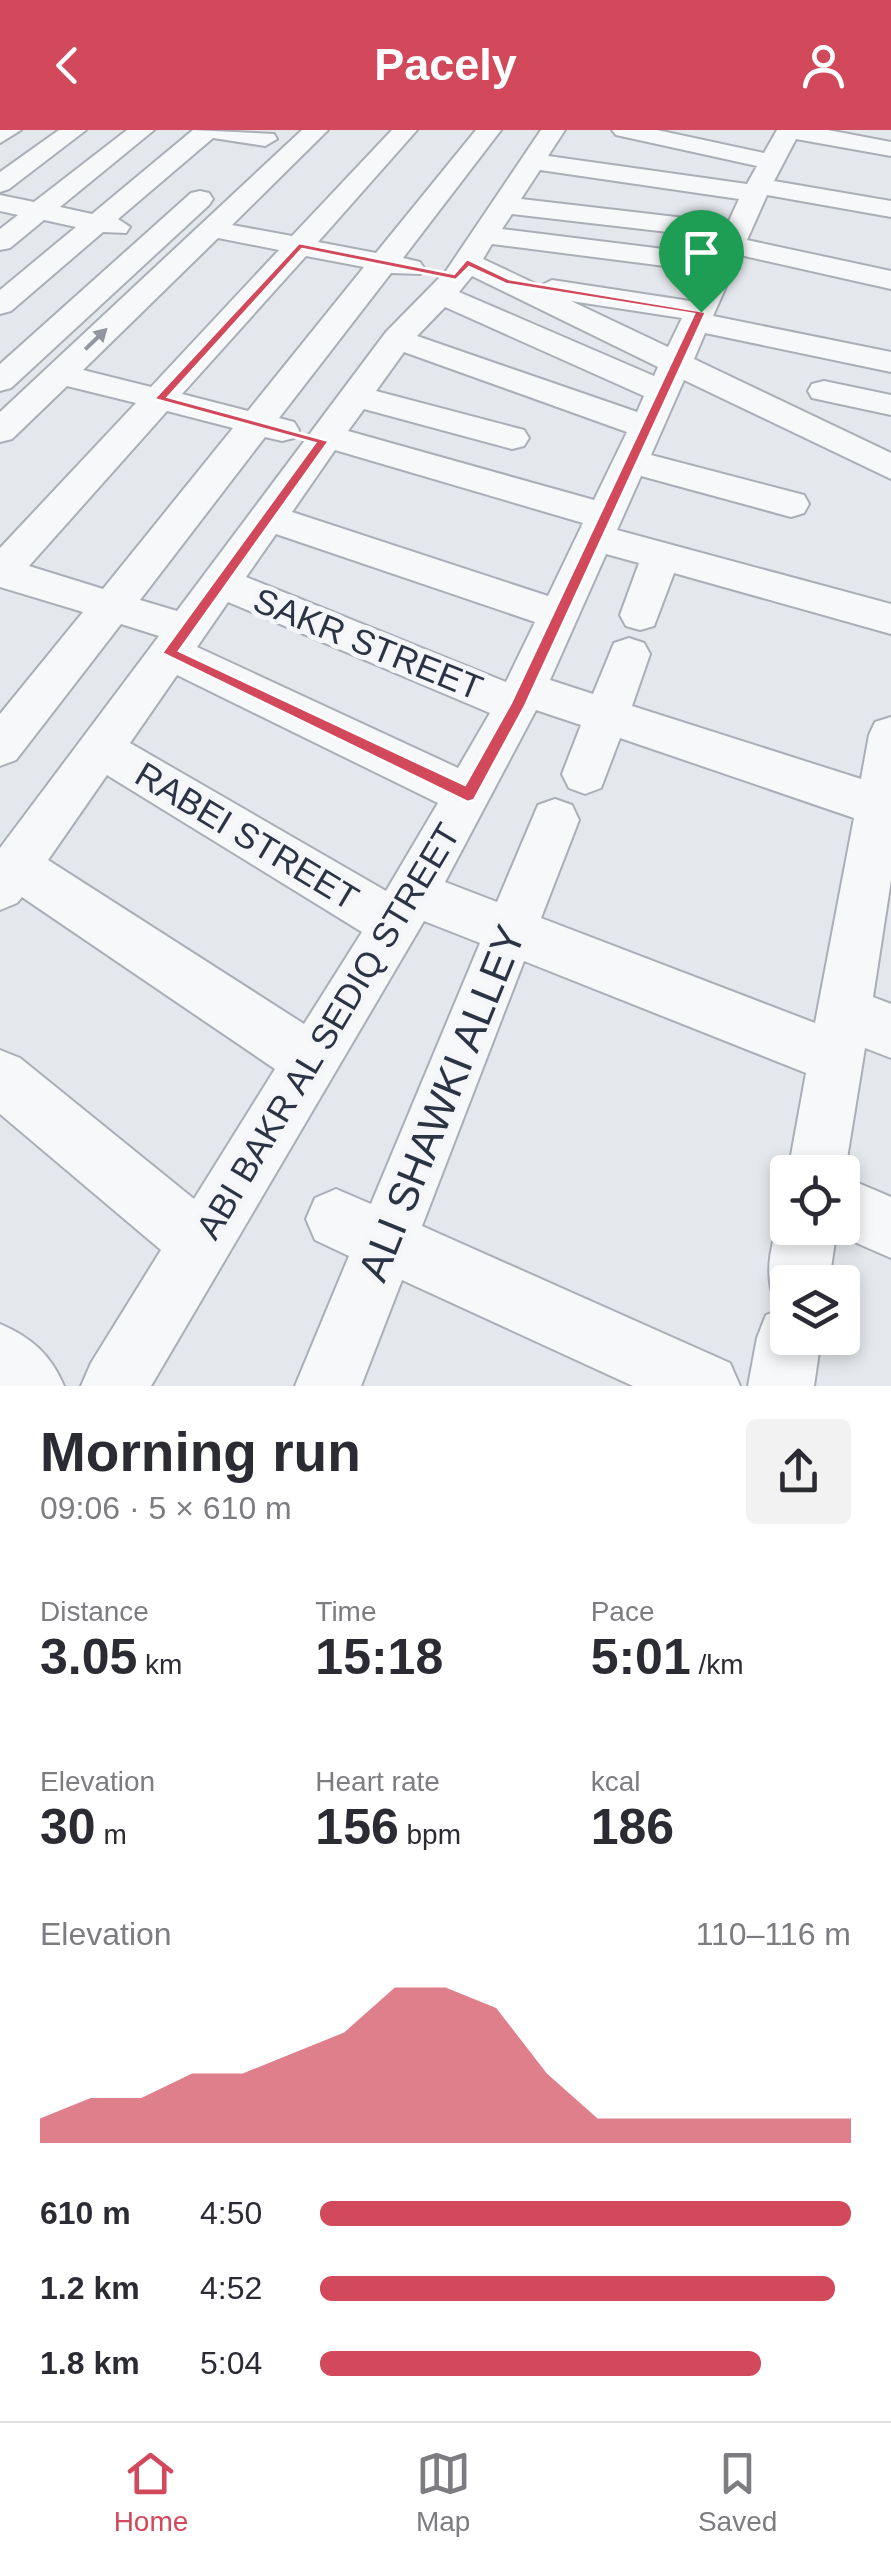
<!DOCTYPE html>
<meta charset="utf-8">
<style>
:root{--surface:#fff;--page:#f2f2f3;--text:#2b2b33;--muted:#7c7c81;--line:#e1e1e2;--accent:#d1495b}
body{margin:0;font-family:Helvetica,sans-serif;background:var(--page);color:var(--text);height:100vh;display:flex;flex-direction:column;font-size:38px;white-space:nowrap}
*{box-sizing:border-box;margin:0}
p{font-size:32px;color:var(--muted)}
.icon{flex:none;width:55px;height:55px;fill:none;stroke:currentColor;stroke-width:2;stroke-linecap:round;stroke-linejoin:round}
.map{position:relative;height:1256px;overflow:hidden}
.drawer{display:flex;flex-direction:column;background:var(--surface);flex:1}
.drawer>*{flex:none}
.controls{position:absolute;left:770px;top:1025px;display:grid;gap:20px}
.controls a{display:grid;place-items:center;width:90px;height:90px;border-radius:10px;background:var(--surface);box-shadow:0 5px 15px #0003;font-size:50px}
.pin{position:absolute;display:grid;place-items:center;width:85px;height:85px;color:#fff;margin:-102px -42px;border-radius:50% 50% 50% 0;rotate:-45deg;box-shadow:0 0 10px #0007}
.pin .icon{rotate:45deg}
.round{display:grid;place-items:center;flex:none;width:105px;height:105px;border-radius:10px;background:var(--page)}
.headline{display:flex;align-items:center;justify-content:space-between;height:170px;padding:0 40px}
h1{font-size:55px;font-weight:700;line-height:75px}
.figures{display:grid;grid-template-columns:repeat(3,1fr);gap:15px;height:170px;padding:10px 40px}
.figures div{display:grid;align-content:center}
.figures b{font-size:50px;font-weight:700}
.figures small{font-size:28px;font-weight:400}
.figures p{font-size:28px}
.chart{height:280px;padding:20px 40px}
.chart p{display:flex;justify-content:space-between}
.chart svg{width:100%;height:180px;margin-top:10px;fill:var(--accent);opacity:.7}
ul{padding:0 40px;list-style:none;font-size:32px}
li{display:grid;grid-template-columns:160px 120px 1fr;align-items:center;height:75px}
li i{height:25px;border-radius:12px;background:var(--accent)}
header{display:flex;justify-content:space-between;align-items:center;height:130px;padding:0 40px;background:var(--accent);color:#fff;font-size:45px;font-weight:700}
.dock{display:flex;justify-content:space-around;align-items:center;height:140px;border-top:2px solid var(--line);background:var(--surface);font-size:28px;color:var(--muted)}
.dock a{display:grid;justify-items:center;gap:5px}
.dock .active{color:var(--accent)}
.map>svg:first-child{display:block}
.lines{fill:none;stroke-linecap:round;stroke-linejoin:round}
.minor-casing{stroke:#a9aeb7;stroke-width:4}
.minor{fill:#f7f8fa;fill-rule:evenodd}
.oneway{fill:#9196a0}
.route{fill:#d1495b;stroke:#fff;stroke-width:2.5;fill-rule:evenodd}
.labels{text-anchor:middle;stroke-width:10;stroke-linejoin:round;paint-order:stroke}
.street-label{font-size:35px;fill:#2b3445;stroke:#f4f6f9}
.near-street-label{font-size:42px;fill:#2b3445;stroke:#f4f6f9}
</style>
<header><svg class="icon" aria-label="back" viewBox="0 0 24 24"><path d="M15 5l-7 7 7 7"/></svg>Pacely<svg class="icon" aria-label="person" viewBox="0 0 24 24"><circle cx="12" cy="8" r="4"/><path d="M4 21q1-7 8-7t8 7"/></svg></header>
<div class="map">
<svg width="891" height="1256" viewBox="0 0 891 1256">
<rect width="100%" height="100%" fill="#e4e7ec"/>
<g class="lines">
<g class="minor-casing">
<path id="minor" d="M0,0H21L0,13Z
M59,0H86L9,59L0,62V42Z
M127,0H154L60,77L92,84L193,0L274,4L277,9L265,16L213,8L118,89L130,97L126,103L103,102L11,181L0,184V160L76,97L44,90L10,118L0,120V99L18,85L0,81V65L34,72Z
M302,0H328L232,95L292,106L392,0H417L318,112L376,123L476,0H501L403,128L420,132L424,138L420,144L391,143L279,288L294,292L299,300L294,308L282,311L265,307L140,470L177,481L386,202L446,141L541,0H565L548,26L747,54L757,36L616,5L612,0H657L764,23L777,0H828L891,12V26L796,9L774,51L891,71V87L767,65L747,110L891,141V159L740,125L713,186L891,222V242L705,203L694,229L891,323V349L684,250L651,325L804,365L809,374L804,383L791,387L641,346L617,400L891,474V504L674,443L654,496L640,500L626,496L620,485L639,433L606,424L550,550L593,564L614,513L629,508L644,513L650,524L632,576L861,649L869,605L875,592L891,587V750L873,867L891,874V928L865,918L844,1047L891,1067V1128L836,1104L829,1152H788V1208H821L814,1256H748L757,1208L766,1185L784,1178L776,1174C762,1142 772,1109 785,1076L788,1098H842V1042H788L806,943L524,831L422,1096L730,1233L740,1256H633L402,1150L361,1256H295L349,1126L315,1110L306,1089L315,1068L336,1059L371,1074L480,813L424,791L151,1256H81L91,1233L161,1120L0,984V920L20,928L194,1069L275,939L22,767L17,773L0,780V718L159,506L121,494L16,630L0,636V584L83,482L0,457V418L136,273L67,256L12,309L0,312V282ZM540,40L739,69L728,93L521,69ZM512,84L720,108L712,125L502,99ZM218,108L279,120L151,257L83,240ZM492,114L704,141L690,171L552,150L540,156L483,129ZM306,126L364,137L248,281L182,264ZM472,146L658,237L654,246L459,162ZM571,171L682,188L668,217ZM445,177L644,266L637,282L417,206ZM404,222L627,302L594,370L348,301L364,279L512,319L524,316L529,308L524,300L376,261ZM167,281L233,298L103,459L29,436ZM335,320L583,393L548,466L292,382ZM276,404L535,492L506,552L246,447ZM228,472L490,583L458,638L197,517ZM177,545L438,673L386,761L130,613ZM536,580L581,595L562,644L569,658L585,664L601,658L620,608L854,688L815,893L541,788L579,690L572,675L555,669L538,675L497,772L445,752ZM107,645L362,802L304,894L48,730Z
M200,61L209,63L213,69L209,75L11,258L0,261V234L191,63Z
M824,251L891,265V285L812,268L808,261L812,254Z
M0,1194C31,1207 51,1225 64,1256H0Z"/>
</g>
<use href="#minor" class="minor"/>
</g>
<defs><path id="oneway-solid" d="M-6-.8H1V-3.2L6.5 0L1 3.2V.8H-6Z" transform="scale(2.5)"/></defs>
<use class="oneway" href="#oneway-solid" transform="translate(96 209) rotate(-44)"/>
<path class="route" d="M299,113L454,144L467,129L509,149L706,182L525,576L474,670L468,672L162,523L315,313L154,269ZM302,119L456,150L469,137L506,154L694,184L511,573L465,655L179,521L329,311L168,267Z"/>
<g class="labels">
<g class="street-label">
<text transform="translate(368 514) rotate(22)" y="12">SAKR STREET</text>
<text transform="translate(247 706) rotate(31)" y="12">RABEI STREET</text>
<text transform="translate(328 901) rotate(-59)" y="12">ABI BAKR AL SEDIQ STREET</text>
</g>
<g class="near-street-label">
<text transform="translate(441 973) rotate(-68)" y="15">ALI SHAWKI ALLEY</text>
</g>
</g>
</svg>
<div class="controls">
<a><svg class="icon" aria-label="locate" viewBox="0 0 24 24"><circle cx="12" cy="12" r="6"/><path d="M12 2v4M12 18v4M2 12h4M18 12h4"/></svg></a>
<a><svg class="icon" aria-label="layers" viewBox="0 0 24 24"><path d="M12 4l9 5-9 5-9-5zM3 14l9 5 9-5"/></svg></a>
</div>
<div class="pin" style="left:701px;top:182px;background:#1e9e55"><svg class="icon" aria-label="arrive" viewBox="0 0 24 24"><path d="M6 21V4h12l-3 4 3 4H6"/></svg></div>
</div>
<section class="drawer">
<div class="headline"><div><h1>Morning run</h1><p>09:06 · 5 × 610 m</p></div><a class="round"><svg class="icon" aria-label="share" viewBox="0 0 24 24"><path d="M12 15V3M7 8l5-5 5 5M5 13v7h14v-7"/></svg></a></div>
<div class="figures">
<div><p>Distance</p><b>3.05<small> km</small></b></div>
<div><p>Time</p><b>15:18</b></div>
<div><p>Pace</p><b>5:01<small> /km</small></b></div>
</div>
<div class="figures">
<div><p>Elevation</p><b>30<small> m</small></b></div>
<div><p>Heart rate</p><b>156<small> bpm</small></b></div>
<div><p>kcal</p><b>186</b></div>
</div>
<div class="chart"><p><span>Elevation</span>110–116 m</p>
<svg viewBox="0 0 160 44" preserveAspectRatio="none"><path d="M0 44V38L10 33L20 33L30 27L40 27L50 22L60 17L70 6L80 6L90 11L100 27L110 38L120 38L130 38L140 38L150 38L160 38V44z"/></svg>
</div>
<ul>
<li><b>610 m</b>4:50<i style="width:100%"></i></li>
<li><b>1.2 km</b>4:52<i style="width:97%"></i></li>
<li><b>1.8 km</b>5:04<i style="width:83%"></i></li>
</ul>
</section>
<nav class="dock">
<a class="active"><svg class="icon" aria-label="home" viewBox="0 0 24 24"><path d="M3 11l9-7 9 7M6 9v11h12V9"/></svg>Home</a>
<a><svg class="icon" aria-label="map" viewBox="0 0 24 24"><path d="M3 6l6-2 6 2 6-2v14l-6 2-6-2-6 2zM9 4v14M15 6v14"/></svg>Map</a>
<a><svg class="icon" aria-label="saved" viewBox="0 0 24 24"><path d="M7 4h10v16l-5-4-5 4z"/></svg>Saved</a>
</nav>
